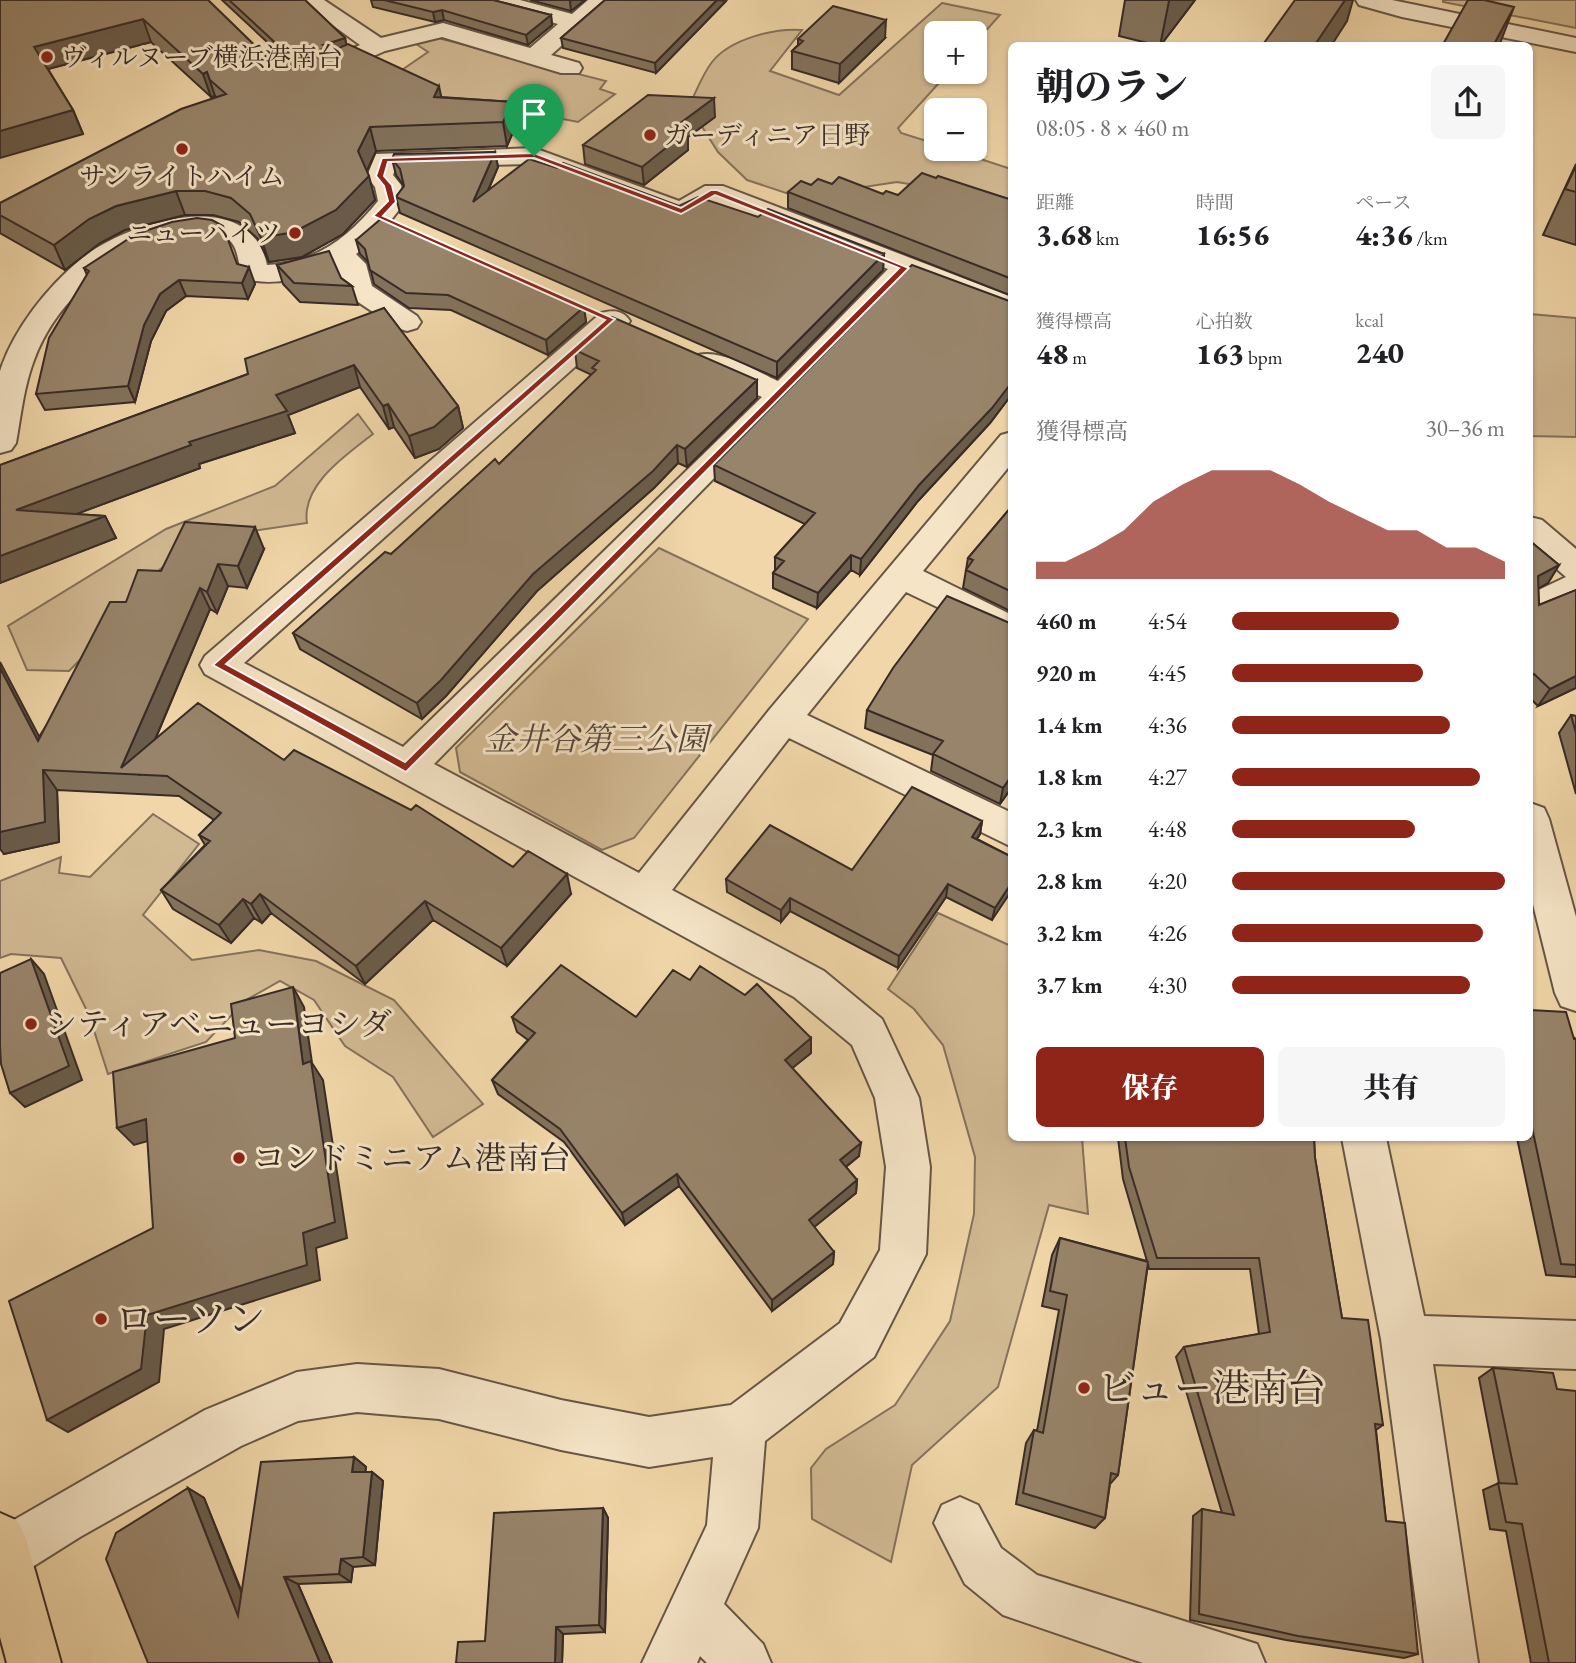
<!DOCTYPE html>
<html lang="ja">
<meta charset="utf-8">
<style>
:root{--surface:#fff;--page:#f6f6f6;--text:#202124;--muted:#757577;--accent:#8f2418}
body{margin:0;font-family:"EB Garamond","Noto Serif JP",serif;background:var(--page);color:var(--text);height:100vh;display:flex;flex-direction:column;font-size:26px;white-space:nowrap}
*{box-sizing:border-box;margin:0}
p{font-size:23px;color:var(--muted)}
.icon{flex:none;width:38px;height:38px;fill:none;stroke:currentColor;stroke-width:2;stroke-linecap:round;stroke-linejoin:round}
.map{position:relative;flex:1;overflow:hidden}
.drawer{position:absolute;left:1008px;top:42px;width:525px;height:1099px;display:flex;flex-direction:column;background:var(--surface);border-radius:10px;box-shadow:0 2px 5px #0004}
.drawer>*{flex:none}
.tools{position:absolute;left:924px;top:21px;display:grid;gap:14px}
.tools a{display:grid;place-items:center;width:63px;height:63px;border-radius:10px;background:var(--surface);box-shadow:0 2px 5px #0004;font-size:35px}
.pin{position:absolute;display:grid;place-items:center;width:60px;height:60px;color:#fff;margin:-72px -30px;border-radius:50% 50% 50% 0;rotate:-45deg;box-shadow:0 0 7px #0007}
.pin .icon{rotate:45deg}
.round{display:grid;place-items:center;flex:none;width:74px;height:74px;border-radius:10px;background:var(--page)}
.overview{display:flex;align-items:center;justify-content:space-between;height:119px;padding:0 28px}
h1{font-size:38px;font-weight:800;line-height:52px}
.metrics{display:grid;grid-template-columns:repeat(3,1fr);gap:10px;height:119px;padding:7px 28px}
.metrics div{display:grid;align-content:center}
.metrics b{font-size:30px;font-weight:800}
.metrics small{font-size:19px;font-weight:400}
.metrics p{font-size:19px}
.chart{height:196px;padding:14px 28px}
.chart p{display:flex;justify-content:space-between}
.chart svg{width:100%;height:126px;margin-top:7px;fill:var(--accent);opacity:.7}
.cta{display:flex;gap:14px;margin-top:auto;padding:14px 28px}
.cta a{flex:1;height:80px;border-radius:10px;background:var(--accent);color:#fff;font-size:28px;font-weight:800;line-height:80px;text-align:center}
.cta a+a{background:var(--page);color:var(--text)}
ul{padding:0 28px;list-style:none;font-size:23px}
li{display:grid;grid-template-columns:112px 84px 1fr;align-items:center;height:52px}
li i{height:18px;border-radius:9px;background:var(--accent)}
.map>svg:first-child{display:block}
.green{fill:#d1b992;stroke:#84725c;stroke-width:2}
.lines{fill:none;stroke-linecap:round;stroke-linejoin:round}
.minor-casing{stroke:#665646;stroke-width:4}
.major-casing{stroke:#382b26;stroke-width:4}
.minor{fill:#f5e4c6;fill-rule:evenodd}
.major{fill:#f0d6a8;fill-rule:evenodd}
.wall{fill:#83725b;stroke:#382b26;stroke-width:2}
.shaded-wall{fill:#6a5c4a;stroke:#382b26;stroke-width:2}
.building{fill:#98846a;stroke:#382b26;stroke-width:2}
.route{fill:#8f2418;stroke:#fff;stroke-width:2;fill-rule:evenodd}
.poi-dot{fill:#8f2418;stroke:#f5e4c6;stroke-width:2.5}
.labels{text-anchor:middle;stroke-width:6;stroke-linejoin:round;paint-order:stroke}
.far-poi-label{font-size:26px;fill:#382b26;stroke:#f5e4c6;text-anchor:start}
.park-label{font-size:32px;font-style:italic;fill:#57473c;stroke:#f5e4c6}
.poi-label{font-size:32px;fill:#382b26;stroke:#f5e4c6;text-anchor:start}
.near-poi-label{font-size:38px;fill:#382b26;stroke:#f5e4c6;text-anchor:start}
</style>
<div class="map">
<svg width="1576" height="1663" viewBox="0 0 1576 1663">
<rect width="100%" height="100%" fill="#f0d6a8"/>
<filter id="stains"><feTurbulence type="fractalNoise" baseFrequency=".00286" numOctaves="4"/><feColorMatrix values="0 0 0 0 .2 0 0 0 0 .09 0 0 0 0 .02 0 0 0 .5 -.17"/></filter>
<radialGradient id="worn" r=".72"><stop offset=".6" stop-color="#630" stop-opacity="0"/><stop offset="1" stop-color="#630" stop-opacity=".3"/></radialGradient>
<path class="green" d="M1443,0H1576V28L1443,2Z
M942,3L1000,15L975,43V33H936V72H949L898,128L901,133L936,144V149H950L1011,169V209L950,191L897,182L798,197L747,180L718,152L689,106C696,92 702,75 712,62C730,39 774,28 802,30L770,71L839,95Z
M438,38L606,81L600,89L615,94L578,122L496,106L339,113L428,52L416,44Z
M1530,314L1576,318V437L1530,436Z
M358,414L373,434C346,455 301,485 307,523L252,531L240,526L192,546L159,570L121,618L69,671L27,670L8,626L166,529L275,486Z
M659,548L808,619L634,838L602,850L460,772L456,748Z
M153,814L199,844L143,915L192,960L259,950L316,961L394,1000L483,1104L433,1137L393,1077L345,1046L314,1000L280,981L246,1000L206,1042L108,1074L89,1015L61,958L11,954L0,958V881L61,857L59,873L90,877Z
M938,913L1011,946L1012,1138H1082L1088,1214L1049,1205L998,1387L912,1465L891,1562L812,1519L811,1468L826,1449L895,1405L950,1321L974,1214L975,1157L943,1045L914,1009L888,989Z"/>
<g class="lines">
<g class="minor-casing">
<path id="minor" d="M298,0H324L381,38L443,23L530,48L558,24L486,5L483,0H520L572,14L588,0H613L551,55L579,63L582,68L579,73H561L442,37L385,51L318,80L309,78L306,73L309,68L360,45Z
M1356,0H1392L1576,38V52L1402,17L1359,5Z
M534,148L679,201L705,186H723L1012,297V316L910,278L434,764L639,873L770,709L1001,435L1012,432V463L923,571L1012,615V643L906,592L807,715L1012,813V847L789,738L672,890L824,971L882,1019L919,1098L930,1167L926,1254L874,1357L765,1441L758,1528L724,1604L763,1644L771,1663H707L700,1656L697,1663H642L707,1525L713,1457L649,1467L561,1450L439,1419L357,1412L298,1421L241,1446L80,1537L18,1576L0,1584V1528L205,1410L297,1372L357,1364L439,1369L561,1400L649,1417L731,1405L840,1323L880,1250L886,1167L875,1098L852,1045L794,997L205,674L200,665L205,656L601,313C613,310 623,310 630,321L626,327L616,330L244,663L403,747L762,397L698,369L694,362L698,355C723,349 755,371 778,381L888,269L716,202L681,219L531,164L396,167L393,175L401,185L405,202L378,237L356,254L366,264L372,286L417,316L421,322L417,328L407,331L397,328L349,296L336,266C308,277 276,287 245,279C236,266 241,246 225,237C208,227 181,234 163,240C106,259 55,303 34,360C24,386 21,415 16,443L11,450L0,453V371C14,329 47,287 81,259C126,222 250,183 267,265C316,263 349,237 378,201L375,187L367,176L376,154Z
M1530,517L1542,520L1576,549V600L1530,621V594L1566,577L1530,546Z
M1530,803L1544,808L1549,819L1576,917V1011L1561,1006L1555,993L1530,892Z
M1342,1138H1386L1424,1316L1576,1321V1369L1433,1364L1478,1663H1424L1381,1339Z
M960,1497L978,1505L1001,1548L1037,1575L1257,1644L1265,1663H1143L1003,1615L965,1584L934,1523L942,1505Z"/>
</g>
<g class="major-casing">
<path id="major" d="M0,1513L18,1521L26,1539L61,1663H7L0,1637Z"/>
</g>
<use href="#minor" class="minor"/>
<use href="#major" class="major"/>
</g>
<path class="wall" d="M0,0H208L278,68L288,70L294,67L222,0H305L345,38L346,45L441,97L513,102L516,125L507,146L376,151L367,171L375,200L343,234L302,257L269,262L258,239L239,222L213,215H185L125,230L100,243L65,270L0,233V203L216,98L215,96L211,97L151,42L48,69L73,110L83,134Z
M371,0H493L551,15L552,25L528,45L444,20L435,22L373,7Z
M530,0H585L571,11Z
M605,0H726V1L656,73L563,48L561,38Z
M1125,0H1195L1160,46L1119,36Z
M885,38L839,83L792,69V51L798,45V39Z
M715,117L688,137V150L644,185L585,164L583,145Z
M495,152L498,167L488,191L679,206L758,217L884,254L883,270L777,378L400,213L396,197L404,186L396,175L392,159Z
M1576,164V245L1543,235Z
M936,178L1012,200V296L788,208V192L811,185L832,184L883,194L898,195Z
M356,240L584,307L586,322L548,355L451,310L409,308L374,284L369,263L360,254Z
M237,264L255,284L248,299L186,296L166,311L151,341L135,402L45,410L36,394L87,275L84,268Z
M277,265L341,278L352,286L358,305L300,302L283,284Z
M1012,302V394L990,423L918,501L860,575L851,570L817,608L773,588V573L775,570V557L805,524L715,481L714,465Z
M384,308L458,406L463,428L439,449L415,458L394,427L389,429L360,387L288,415L295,433L199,464L200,468L76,514L105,516L116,538L0,583V465L248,374Z
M575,350L757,380V398L687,467L678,463L654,488L537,591L446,696L422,719L300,649L293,633L391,554L499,464L592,375L577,368Z
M1012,506V612L963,588L968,558Z
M1530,541L1559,565L1548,583L1538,588L1539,605L1576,590V688L1538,706L1530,698Z
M264,549L247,588L228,586L217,613L210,609L155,740L284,760L571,894L507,966L433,920L365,984L271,913L262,923L254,918L231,943L173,909L161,890L205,845L199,835L214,820L179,796L57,790L59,842L4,854L39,737L126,602L161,571Z
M1012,624V787L1000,804L931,771L933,755L865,728L867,710Z
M1571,715L1576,716V794L1559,733Z
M982,821L980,834L977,839L1012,857L992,920L946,897L898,968L790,911L781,922L727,892L726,879L852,870Z
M690,980L811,1038V1053L792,1068L859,1156L846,1167L857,1180L856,1193L814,1227L834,1252L833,1264L772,1311L679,1186L625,1225L564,1142L498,1094L492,1080L528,1040L517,1032L512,1017H636Z
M1530,1010L1576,1039V1277L1546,1275L1517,1138H1530Z
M1118,1138H1314L1315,1158L1342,1318L1383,1425L1376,1430L1386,1521L1418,1654L1404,1658L1286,1640L1190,1620L1193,1516L1202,1509L1222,1513L1176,1357L1184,1347L1259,1334L1250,1269H1149L1148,1264L1118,1475L1110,1484L1105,1518L1095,1528L1016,1504L1026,1443L1034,1430L1037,1431L1059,1310L1042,1306L1052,1255L1060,1238L1147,1261L1123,1179Z
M1493,1368L1576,1663H1531L1506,1531L1490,1529L1483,1490L1499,1483L1479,1378Z
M354,1457L366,1467L365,1472H372L383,1481L375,1565L353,1567L351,1582L298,1584L332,1663H148L188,1488L204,1498L242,1592Z
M603,1508L608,1518L605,1632L563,1634L562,1663H456L485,1641Z"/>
<path class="shaded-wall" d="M572,0H585L571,11L570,1Z
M717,0L726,1L656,73L655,63Z
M1170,0H1195L1160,46L1169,1Z
M1345,0H1353L1347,21L1331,46H1314Z
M1514,7L1499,46H1493Z
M442,10L444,20L435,22L433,12Z
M551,15L552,25L528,45L526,35Z
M143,19L151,42L44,70L34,47Z
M886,20L885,38L839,83L840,64Z
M345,38L347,47L298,70L295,61L323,45Z
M207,72L215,96L211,97L203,74Z
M439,86L444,110L434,97Z
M714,98L715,117L688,137V150L644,185L642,167L675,127Z
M513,102L516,125L507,146L503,122Z
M73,110L83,134L0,158V131Z
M370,127L376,151L365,175L358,151Z
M495,152L498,167L476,218L473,202Z
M369,176L375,200L343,234L302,257L269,262L261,238Z
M176,191L185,215L125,230L100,243L65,270L54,245L89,219L116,206Z
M884,254L883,270L777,378V362Z
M249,267L255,284L248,299L242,283Z
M179,280L186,296L166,311L151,341L135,402L128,386L144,325L160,294Z
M584,307L586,322L548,355L546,340Z
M354,365L360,387L288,415L295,433L199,464L200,468L28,532L16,510L189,442L276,395Z
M757,380V398L687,467L685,449Z
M1012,382V394L990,423L918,501L860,575L861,559L919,485Z
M388,404L394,427L389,429L383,406Z
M458,406L463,428L439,449L415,458L409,436Z
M677,445L678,463L654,488L537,591L446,696L422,719L417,703L533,574Z
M105,516L116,538L0,583V556Z
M255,527L264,549L247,588L238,566Z
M851,555V570L817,608L818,593Z
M218,564L228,586L217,613L207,592Z
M1559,565L1548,583L1530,593L1538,576Z
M200,588L210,609L140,775L121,768Z
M0,662L52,761L38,741L0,668Z
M1576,676V688L1538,706L1550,689Z
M43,770L57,790L59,842L4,854L0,849V832Z
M1012,775V787L1000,804L1003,788Z
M982,821L980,834L969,850L972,837Z
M567,874L571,894L507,966L501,948Z
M1012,882V890L992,920L995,908Z
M948,884L946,897L898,968L899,956Z
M260,894L271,913L262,923L251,904Z
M790,898V911L781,922V910Z
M243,899L254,918L231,943L219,925Z
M425,901L433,920L365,984L356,966Z
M31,959L44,974L82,1080L25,1107L10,1093Z
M293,987L304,1007L312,1063L323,1080L347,1238L316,1248L320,1280L164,1329L159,1382L68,1432L47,1420L147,1315L303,1233V1064Z
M811,1038V1053L785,1074V1060Z
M146,1119L162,1137L134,1145L117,1128Z
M861,1143L859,1156L839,1172L840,1160Z
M677,1174L679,1186L625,1225L622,1213Z
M857,1180L856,1193L808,1232L809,1220Z
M834,1252L833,1264L772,1311V1300Z
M354,1457L366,1467L364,1482L352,1472Z
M372,1472L383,1481L375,1565L363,1557Z
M188,1488L204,1498L253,1622L238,1616Z
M603,1508L608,1518L605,1632L599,1625Z
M341,1559L353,1567L351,1582L339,1574Z
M284,1577L298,1584L332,1663H320Z
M556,1627L563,1634L562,1663H555Z"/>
<path class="building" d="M0,0H208L278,68L288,70L348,44L439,86L434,97L513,102L503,122L370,127L358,151L369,176L336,210L294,232L261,238L250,214L231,198L205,191H176L116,206L89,219L54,245L0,215V203L181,109L226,94L210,80L207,72L203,74L143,19L34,47L73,110L0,131Z
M229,0H305L345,38L323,45L327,47L295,61Z
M384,0H493L551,15L526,35L442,10L433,12Z
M605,0H717L655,63L561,38Z
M1295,0H1345L1314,46H1272L1264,43Z
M1468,0H1484L1514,7L1493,46H1442Z
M833,6L886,20L840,64L792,51L803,41L798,39Z
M648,95L714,98L675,127L687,131L642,167L583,145Z
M495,152L473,202L529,159L557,168L563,163L679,206L698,197L758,217L768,209L884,254L777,362L396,197L404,186L400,169L392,159L394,154Z
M1576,166V192L1565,189Z
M922,173L936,178L938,176L1012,200V279L788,192L801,181L811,185L818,179L832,184L839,177L883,194L886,191L898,195Z
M197,218L212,220L223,226L237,264L249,267L242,283L179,280L160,294L144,325L128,386L36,394L49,338L89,271L84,268L136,234L172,222Z
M382,218L584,307L546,340L448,295L406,293L370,270L365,249L356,240Z
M329,251L341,278L352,286L294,283L277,265Z
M912,265L1012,302V382L992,408L919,485L861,559L851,555L818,593L773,573L784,561L775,557L815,513L714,465Z
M384,308L458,406L434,427L409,436L388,404L383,406L354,365L276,395L287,411L189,442L191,445L16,510L105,516L0,556V465L248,374L245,359Z
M612,317L757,380L685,449L677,445L653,471L533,574L441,680L417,703L293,633L385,552L391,554L495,459L499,464L596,370L592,368L599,361L575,350Z
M1012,506V592L966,570L973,560L968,558Z
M185,522L255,527L238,566L218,564L207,592L200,588L121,768L198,703L284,760L294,750L411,810L416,805L513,867L528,851L567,874L501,948L425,901L356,966L260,894L251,904L243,899L219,925L161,890L210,841L199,835L221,813L167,776L43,770L45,822L0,832V668L38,741L110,602H126L138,570L161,571Z
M1530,541L1559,565L1538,576L1539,605L1576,590V676L1550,689L1534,674L1530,676Z
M947,596L1012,624V775L1003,788L933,754L943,741L867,710L893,668Z
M1571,715L1576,716V733Z
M912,787L982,821L972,837L1012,857V882L995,908L948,884L899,956L790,898L781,910L726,879L770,825L852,870Z
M31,959L69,1066L10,1093L1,1064L0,1046V973Z
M561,965L636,1017L673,970L690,980L700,966L745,995L757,984L811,1038L785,1060L861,1143L840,1160L857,1180L809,1220L834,1252L772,1300L677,1174L622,1213L560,1129L492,1080L535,1033L512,1017Z
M293,987L303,1064L311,1061L335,1222L303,1233L307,1265L147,1315L141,1369L47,1420L9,1301L153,1228L146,1119L117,1128L113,1072L235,1038L231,1004Z
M1530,1010L1566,1012L1574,1039H1576V1265L1561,1264L1530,1118Z
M1125,1138H1314L1315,1158L1342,1318L1368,1320L1383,1425L1375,1424L1386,1521L1405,1523L1418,1654L1298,1636L1199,1614L1202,1509L1234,1515L1184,1347L1270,1332L1259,1258H1157L1129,1167Z
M1060,1238L1148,1262L1118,1475L1111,1473L1105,1518L1023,1493L1034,1430L1043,1433L1067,1295L1050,1291Z
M1493,1368L1553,1373L1557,1389L1576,1391V1663H1549L1522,1524L1506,1522L1498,1483L1517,1484Z
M354,1457L352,1472H372L363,1557L341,1559L339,1574L284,1577L320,1663H148L106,1559L116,1533L188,1488L238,1616L261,1462Z
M603,1508L599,1625L556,1627L555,1663H456L458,1642L485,1641L494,1513Z"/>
<path class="route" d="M534,153L681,208L711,190H717L909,268L406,772L213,665L605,320L373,216L388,201L384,186L376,176L382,158ZM534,158L681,214L715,195L899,268L405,762L226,664L615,319L383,216L396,202L392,185L384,176L388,162Z"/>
<g class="poi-dot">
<circle cx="47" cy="57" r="7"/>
<circle cx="650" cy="135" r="7"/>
<circle cx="182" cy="149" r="7"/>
<circle cx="295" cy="233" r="7"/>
<circle cx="31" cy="1024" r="7"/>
<circle cx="239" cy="1158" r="7"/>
<circle cx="101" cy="1319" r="7"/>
<circle cx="1084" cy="1388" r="7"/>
</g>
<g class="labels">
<g class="far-poi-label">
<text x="61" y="66">ヴィルヌーブ横浜港南台</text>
<text x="664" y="144">ガーディニア日野</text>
<text x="182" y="185" text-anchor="middle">サンライトハイム</text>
<text x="281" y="242" text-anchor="end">ニューハイツ</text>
</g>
<g class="park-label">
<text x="596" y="750">金井谷第三公園</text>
</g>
<g class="poi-label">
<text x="45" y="1035">シティアベニューヨシダ</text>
<text x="253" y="1169">コンドミニアム港南台</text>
</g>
<g class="near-poi-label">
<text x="115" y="1332">ローソン</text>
<text x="1098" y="1401">ビュー港南台</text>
</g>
</g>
<rect width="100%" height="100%" filter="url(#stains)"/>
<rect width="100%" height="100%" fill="url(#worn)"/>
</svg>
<div class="tools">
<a>+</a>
<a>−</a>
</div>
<div class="pin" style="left:534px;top:156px;background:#1e9e55"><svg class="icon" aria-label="arrive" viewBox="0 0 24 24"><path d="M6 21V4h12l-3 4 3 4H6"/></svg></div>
<section class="drawer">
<div class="overview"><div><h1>朝のラン</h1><p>08:05 · 8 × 460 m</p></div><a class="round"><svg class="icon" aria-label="share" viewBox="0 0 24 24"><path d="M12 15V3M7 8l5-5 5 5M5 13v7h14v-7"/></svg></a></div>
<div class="metrics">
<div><p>距離</p><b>3.68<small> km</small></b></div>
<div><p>時間</p><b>16:56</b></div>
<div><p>ペース</p><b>4:36<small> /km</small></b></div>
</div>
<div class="metrics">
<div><p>獲得標高</p><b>48<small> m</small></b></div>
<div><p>心拍数</p><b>163<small> bpm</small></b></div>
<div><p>kcal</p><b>240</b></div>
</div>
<div class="chart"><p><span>獲得標高</span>30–36 m</p>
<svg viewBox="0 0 160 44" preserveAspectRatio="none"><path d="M0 44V38L10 38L20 33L30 27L40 17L50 11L60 6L70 6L80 6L90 11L100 17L110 22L120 27L130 27L140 33L150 33L160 38V44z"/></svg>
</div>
<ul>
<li><b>460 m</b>4:54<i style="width:61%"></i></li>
<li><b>920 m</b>4:45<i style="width:70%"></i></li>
<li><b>1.4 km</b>4:36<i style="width:80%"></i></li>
<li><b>1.8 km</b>4:27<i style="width:91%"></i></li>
<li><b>2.3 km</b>4:48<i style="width:67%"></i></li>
<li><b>2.8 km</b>4:20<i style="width:100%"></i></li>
<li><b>3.2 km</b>4:26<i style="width:92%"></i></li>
<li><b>3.7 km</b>4:30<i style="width:87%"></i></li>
</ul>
<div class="cta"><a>保存</a><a>共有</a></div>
</section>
</div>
